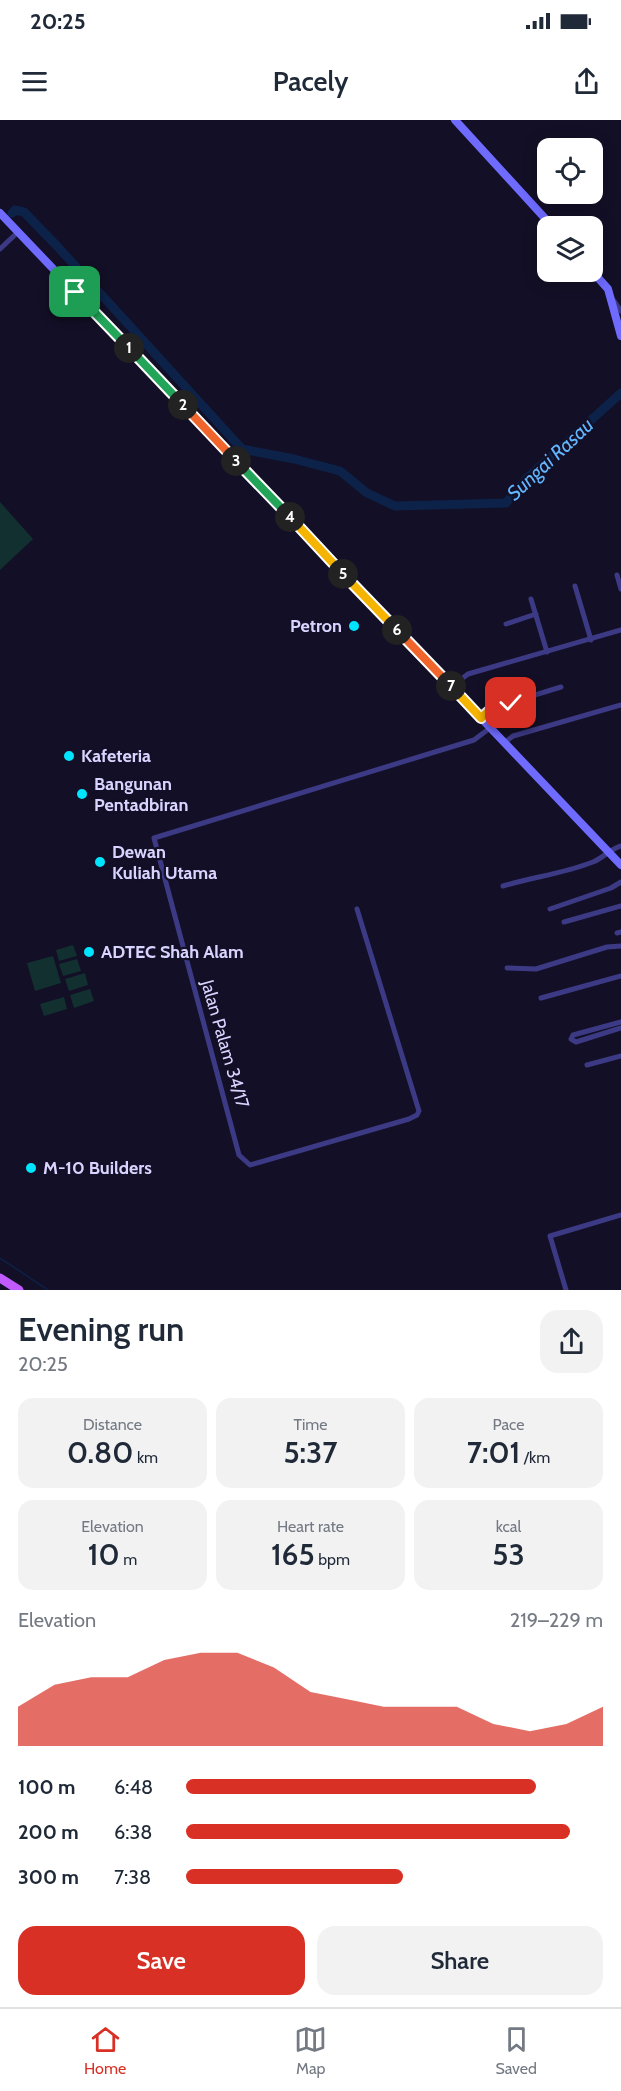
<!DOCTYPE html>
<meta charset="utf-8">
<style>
:root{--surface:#fff;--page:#f2f2f3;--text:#1f2937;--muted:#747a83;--line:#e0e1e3;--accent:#d93025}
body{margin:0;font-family:Cabin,sans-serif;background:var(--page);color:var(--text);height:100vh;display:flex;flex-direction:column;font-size:22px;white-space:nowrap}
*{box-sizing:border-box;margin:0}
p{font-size:20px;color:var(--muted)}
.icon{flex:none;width:33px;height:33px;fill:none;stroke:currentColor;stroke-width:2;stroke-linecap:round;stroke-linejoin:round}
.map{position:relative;height:1170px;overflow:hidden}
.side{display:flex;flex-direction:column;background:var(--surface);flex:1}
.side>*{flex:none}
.tools{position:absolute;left:537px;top:18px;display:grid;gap:12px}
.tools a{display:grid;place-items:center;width:66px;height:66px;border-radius:12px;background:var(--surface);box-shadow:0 3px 15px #0003;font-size:30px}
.pin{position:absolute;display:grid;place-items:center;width:51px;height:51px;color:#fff;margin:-26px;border-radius:12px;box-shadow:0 3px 9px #0006}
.km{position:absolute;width:30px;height:30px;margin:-15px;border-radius:50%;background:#222;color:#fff;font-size:16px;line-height:30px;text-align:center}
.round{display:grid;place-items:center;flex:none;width:63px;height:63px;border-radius:18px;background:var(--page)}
.head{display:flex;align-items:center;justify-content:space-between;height:102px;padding:0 18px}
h1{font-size:33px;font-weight:600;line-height:45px}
.metrics{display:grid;grid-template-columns:repeat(3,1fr);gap:9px;height:102px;padding:6px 18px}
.metrics div{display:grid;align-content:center;border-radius:15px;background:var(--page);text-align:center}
.metrics b{font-size:30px;font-weight:600}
.metrics small{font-size:16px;font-weight:400}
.metrics p{font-size:16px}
.chart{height:168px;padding:12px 18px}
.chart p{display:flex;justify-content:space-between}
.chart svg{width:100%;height:108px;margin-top:6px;fill:var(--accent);opacity:.7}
.action{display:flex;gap:12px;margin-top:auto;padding:12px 18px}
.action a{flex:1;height:69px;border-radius:18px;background:var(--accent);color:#fff;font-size:24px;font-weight:600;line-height:69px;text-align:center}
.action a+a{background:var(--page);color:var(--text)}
ul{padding:0 18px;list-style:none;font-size:20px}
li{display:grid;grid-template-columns:96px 72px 1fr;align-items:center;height:45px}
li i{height:15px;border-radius:8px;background:var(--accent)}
.status{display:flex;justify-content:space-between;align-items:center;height:42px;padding:0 30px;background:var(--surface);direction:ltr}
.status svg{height:16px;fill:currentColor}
header{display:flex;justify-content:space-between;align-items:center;height:78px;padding:0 18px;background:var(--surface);font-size:27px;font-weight:600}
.menu{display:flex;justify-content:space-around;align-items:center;height:84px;border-top:2px solid var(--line);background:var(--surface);font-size:16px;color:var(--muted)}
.menu a{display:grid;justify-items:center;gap:3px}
.menu .active{color:var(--accent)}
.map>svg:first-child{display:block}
.green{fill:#12302f}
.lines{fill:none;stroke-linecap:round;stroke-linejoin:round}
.stream{stroke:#0c2248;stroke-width:1.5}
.river{stroke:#0c2248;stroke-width:9}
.street{stroke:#3d3a85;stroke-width:5}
.secondary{stroke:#6f6bff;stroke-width:8}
.primary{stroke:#c25bff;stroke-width:9}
.split-1-casing{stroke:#fff;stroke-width:12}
.split-2-casing{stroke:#fff;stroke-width:12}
.split-3-casing{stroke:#fff;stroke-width:12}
.split-4-casing{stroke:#fff;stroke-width:12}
.split-5-casing{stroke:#fff;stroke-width:12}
.split-6-casing{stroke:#fff;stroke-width:12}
.split-7-casing{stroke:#fff;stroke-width:12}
.split-8-casing{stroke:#fff;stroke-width:12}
.split-1{stroke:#22a559;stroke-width:8}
.split-2{stroke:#22a559;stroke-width:8}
.split-3{stroke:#f0652b;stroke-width:8}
.split-4{stroke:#22a559;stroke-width:8}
.split-5{stroke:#f5b400;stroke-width:8}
.split-6{stroke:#f5b400;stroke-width:8}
.split-7{stroke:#f0652b;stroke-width:8}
.split-8{stroke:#f5b400;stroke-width:8}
.poi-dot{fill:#00e5ff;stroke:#130f26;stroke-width:2}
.labels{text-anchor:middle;stroke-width:4.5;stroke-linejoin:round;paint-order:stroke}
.poi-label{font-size:18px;font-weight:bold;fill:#d9d4ff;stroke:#130f26;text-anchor:start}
.street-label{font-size:18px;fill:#d9d4ff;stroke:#130f26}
.water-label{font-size:20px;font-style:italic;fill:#62b6ff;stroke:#130f26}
</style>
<div class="status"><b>20:25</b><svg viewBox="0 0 49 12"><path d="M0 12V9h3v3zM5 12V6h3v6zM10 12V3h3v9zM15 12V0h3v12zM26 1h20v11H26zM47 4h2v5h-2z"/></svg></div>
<header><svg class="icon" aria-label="menu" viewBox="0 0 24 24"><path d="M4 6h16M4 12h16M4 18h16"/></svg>Pacely<svg class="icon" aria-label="share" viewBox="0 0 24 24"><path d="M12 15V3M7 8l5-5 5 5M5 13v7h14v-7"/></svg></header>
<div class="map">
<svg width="621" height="1170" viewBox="0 0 621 1170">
<rect width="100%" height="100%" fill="#130f26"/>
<path class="green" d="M0,382L33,419L0,450Z
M73,825L77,836L59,841L56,830Z
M53,836L61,863L35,871L27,843Z
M77,839L81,851L63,856L59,844Z
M85,853L88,865L69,871L65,859Z
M90,869L94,881L74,888L70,875Z
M64,877L67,889L44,896L40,884Z"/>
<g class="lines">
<path class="stream" d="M0,1138L48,1170"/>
<path class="river" d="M12,93L15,90L24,92L57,126L242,329L294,339L340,351L367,373L395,386L506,383L527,358L621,273"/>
<path class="street" d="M0,129L18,112
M614,181L621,191
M617,455L621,469
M575,466L591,520
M531,479L547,532
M506,504L536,494
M451,567L468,554L621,510
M481,598L499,586L561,567
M504,623L513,616L621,585
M503,766C533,757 562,754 593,742C603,738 610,729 621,726
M357,789L419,991L417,995L409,999L250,1045L239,1035L154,718L474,620L490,608
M550,789L611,768L621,762
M564,802L621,786
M617,813L621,812
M507,848L536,849L607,827L621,826
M541,878L621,856
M621,902L573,915L571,919L576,922L621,908
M587,945L621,936
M566,1170L550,1116L621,1095"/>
<path class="secondary" d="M455,0L552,106
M0,93L621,745
M592,151L608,169L621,216"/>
<path class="primary" d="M0,1158L19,1170"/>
</g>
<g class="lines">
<g class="split-1-casing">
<path id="split-1" d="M75,172L129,228"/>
</g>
<g class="split-2-casing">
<path id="split-2" d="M129,228L183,285"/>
</g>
<g class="split-3-casing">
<path id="split-3" d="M183,285L236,341"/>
</g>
<g class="split-4-casing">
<path id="split-4" d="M236,341L290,397"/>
</g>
<g class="split-5-casing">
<path id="split-5" d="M290,397L343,454"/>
</g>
<g class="split-6-casing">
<path id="split-6" d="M343,454L397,510"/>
</g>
<g class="split-7-casing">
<path id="split-7" d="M397,510L451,566"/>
</g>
<g class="split-8-casing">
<path id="split-8" d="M451,566L481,598L490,590L511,583"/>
</g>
<use href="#split-1" class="split-1"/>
<use href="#split-2" class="split-2"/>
<use href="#split-3" class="split-3"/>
<use href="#split-4" class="split-4"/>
<use href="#split-5" class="split-5"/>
<use href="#split-6" class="split-6"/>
<use href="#split-7" class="split-7"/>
<use href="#split-8" class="split-8"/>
</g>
<g class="poi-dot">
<circle cx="354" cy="506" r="6"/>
<circle cx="69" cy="636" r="6"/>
<circle cx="82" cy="674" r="6"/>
<circle cx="100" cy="742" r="6"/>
<circle cx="89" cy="832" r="6"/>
<circle cx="31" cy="1048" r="6"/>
</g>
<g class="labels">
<g class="poi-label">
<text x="342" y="512" text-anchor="end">Petron</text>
<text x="81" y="642">Kafeteria</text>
<text x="94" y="670">Bangunan<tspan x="94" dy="21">Pentadbiran</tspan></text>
<text x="112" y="738">Dewan<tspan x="112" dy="21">Kuliah Utama</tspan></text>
<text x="101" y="838">ADTEC Shah Alam</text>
<text x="43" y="1054">M-10 Builders</text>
</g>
<g class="street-label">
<text transform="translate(225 924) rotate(74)" y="6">Jalan Palam 34/17</text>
</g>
<g class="water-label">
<text transform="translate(550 339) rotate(-43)" y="7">Sungai Rasau</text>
</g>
</g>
</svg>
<div class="tools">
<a><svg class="icon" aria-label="locate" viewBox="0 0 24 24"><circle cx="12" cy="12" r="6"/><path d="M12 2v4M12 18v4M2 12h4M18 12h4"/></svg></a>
<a><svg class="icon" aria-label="layers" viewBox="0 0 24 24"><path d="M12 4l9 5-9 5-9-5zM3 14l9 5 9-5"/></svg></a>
</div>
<div class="pin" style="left:75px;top:172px;background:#1e9e55"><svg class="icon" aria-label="arrive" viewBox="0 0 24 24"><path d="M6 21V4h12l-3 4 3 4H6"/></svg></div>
<div class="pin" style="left:511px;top:583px;background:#d93025"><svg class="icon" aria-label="check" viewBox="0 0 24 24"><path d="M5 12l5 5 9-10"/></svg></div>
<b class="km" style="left:129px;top:228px">1</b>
<b class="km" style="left:183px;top:285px">2</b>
<b class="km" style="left:236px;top:341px">3</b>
<b class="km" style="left:290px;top:397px">4</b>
<b class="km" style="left:343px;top:454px">5</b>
<b class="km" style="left:397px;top:510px">6</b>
<b class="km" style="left:451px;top:566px">7</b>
</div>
<section class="side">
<div class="head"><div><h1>Evening run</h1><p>20:25</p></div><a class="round"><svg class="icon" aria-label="share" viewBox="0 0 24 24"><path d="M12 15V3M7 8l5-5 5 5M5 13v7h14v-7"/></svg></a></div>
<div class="metrics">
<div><p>Distance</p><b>0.80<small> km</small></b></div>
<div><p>Time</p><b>5:37</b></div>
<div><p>Pace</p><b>7:01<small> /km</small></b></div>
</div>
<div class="metrics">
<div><p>Elevation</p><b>10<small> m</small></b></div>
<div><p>Heart rate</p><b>165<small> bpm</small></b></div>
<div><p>kcal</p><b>53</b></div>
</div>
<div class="chart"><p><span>Elevation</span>219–229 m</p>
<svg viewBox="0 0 160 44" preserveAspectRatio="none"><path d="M0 44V28L10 19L20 16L30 16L40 9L50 6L60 6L70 12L80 22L90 25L100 28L110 28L120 28L130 35L140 38L150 35L160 28V44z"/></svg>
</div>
<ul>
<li><b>100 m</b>6:48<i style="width:84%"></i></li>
<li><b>200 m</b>6:38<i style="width:92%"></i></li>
<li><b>300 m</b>7:38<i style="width:52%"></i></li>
</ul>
<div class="action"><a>Save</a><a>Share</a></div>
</section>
<nav class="menu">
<a class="active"><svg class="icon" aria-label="home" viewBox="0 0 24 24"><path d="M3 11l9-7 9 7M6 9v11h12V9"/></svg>Home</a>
<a><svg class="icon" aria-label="map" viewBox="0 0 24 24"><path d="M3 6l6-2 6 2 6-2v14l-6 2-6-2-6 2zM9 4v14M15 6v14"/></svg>Map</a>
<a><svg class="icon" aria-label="saved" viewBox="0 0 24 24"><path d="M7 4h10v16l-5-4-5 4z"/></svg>Saved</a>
</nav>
